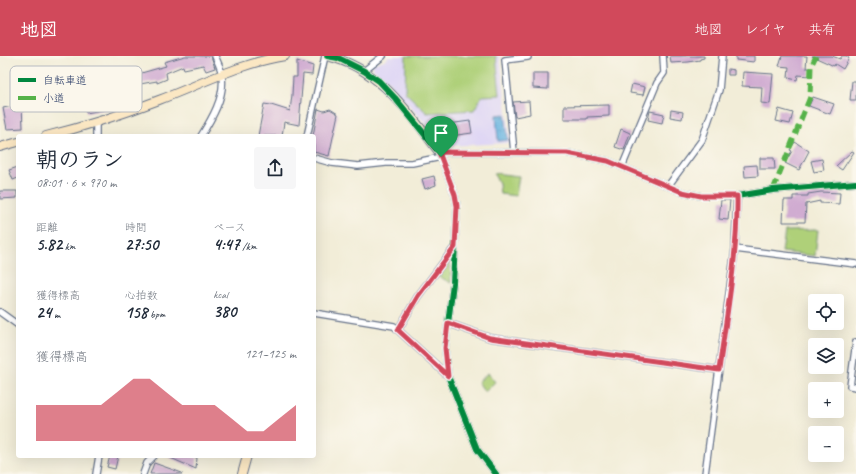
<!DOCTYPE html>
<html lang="ja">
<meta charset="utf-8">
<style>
:root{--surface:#fff;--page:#f6f6f7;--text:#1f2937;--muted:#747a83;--accent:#d1495b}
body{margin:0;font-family:Caveat,"Klee One",sans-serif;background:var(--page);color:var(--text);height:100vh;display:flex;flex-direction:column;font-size:15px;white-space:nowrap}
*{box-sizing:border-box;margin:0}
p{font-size:13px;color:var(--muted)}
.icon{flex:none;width:22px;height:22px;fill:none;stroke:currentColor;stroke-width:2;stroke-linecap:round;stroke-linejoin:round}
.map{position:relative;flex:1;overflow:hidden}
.panel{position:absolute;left:16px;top:78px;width:300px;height:324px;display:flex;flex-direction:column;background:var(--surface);border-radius:4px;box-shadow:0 4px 16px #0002}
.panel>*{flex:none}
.buttons{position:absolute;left:808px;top:238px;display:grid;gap:8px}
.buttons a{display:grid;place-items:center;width:36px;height:36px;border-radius:4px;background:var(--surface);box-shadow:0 4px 16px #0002;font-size:20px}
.pin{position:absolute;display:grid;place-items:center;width:34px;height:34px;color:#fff;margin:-41px -17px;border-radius:50% 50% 50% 0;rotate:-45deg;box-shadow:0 0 4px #0007}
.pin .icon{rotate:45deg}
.round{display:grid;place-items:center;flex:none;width:42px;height:42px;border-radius:4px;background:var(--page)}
.overview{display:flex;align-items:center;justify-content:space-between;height:68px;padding:0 20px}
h1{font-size:22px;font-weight:700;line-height:30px}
.stats{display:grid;grid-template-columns:repeat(3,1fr);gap:6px;height:68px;padding:4px 20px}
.stats div{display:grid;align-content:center}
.stats b{font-size:17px;font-weight:700}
.stats small{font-size:11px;font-weight:400}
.stats p{font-size:11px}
.chart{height:112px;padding:8px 20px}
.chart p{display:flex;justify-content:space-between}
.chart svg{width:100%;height:72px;margin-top:4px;fill:var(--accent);opacity:.7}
header{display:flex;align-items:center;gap:24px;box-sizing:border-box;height:56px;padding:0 20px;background:var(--accent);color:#fff}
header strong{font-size:19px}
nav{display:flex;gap:22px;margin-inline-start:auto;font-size:14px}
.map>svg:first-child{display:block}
.built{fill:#ded5f5}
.grass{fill:#afd079;stroke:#65806c}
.water{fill:url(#water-ripples);stroke:#41719f}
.building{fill:#d0acd1}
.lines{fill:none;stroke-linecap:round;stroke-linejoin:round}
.street-casing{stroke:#667289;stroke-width:8}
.secondary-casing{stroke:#667289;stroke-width:10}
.street{stroke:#fff;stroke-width:5.5}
.secondary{stroke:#fbe7c3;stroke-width:8}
.quiet{stroke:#55b248;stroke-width:5;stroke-dasharray:10 5;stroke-linecap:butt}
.cycleway-casing{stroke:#fbf7ec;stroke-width:8}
.cycleway{stroke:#00873e;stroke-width:6}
.route-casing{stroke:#fff;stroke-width:8}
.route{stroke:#d1495b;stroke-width:5}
.key{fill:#fbf7ec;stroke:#b8bbc1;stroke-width:1}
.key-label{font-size:11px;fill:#1b2f5e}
</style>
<header>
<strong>地図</strong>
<nav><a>地図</a><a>レイヤ</a><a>共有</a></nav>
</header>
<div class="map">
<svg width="856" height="418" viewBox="0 0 856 418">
<defs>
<pattern id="water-ripples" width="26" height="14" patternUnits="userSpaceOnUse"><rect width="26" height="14" fill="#67b3e0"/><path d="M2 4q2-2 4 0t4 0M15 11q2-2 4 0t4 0" fill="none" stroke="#5492b9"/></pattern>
</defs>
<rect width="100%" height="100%" fill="#fbf7ec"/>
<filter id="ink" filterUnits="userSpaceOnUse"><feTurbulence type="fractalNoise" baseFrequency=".025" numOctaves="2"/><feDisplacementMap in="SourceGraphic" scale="8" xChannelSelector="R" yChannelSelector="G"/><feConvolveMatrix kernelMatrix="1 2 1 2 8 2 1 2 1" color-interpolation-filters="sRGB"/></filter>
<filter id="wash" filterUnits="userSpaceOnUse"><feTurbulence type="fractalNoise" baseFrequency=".012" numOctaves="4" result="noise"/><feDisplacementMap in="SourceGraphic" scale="16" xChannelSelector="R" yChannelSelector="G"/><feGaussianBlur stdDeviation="0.9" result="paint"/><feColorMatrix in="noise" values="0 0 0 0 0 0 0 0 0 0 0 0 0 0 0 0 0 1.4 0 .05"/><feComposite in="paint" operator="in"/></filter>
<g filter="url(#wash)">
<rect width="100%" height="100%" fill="#f2edd8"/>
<path class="built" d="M388,0H503L500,1L511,87L445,90L389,26L373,13V8L387,3Z"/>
<path class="grass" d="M406,0H496L500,39L482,40L474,54L427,57L405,36Z
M493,117L519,120L516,140L500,138L499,127Z
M818,174L815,200L782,196L785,175Z
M447,206H450L451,227L436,219Z
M488,317L495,326L485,336L478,326Z"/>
<path class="water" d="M505,58L508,84L498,85L496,59Z"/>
<g id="blocks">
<path class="building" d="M185,0H211L215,12L206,15L203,9L184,13L183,10L166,17L167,23L157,27V25L140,28L139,24L122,23V27L106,26V15L138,18L166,10L164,6Z
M670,0H704V2L700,3V4L688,6L671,7Z
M736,0H754V6L736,4Z
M782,0H807L806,12H810V20L798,19L797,24L788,22L789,11L779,10Z
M812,0H832L840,3L842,0H846L849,2L843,13L835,8L834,10Z
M297,5L313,10L312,19L303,18L299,69L284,66L282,80H258L264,48L271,49L290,55L292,39L293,21H297Z
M728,13L734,14V19H728Z
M743,16L773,18L770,48L761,47L762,31L742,30Z
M533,17H548V33L533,32Z
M852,25H856V44H850Z
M632,28L645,31L643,39L630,37Z
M124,39L125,47L107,53L86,57V49L108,45Z
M813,41L834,48L830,58L809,50Z
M529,45L530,58L515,61L513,46Z
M22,48L23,72L7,73L3,52Z
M609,49V60L587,61V63H564V50Z
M318,53L324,55L330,53L338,58L329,100L314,96V80H313Z
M779,53L793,57L790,68L776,65Z
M671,54L683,56L682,63L670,61Z
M650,55L664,58L662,67L648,64Z
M470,65L472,77L443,81L441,69Z
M621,73L630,77L624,94L615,91Z
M795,86L809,95L799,114L785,107L792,95L790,94Z
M852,95L854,96L842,114L836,110Z
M760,102H774L775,113H760Z
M822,103L824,114L814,116L811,105Z
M757,109L758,120L745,121L744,110Z
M18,111V122L13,124L9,114Z
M434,120L436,129L425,133L422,123Z
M0,135H17V142L0,143Z
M821,136L840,137L839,148L820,147V145L806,148L805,166H783L784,144H793V140H808V138Z
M721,144H730L728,164L719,163Z
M110,400H118L115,413L107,411Z
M166,400H191L197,402L196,413Z
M154,407L182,417V418H150Z"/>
</g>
</g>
<g filter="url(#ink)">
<use href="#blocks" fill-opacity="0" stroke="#667289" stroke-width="1"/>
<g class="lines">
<g class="street-casing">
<path id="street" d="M364,15L383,0
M96,66V80
M201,80C211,64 225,41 222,21C222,14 218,7 215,0
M307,80L325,0
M514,96L505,4L528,1V0
M314,102L332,107L358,110L386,107H412L441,101
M622,111L657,27L664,17L663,0
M668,130L702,84L719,34L722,0
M735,193L856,208
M0,256L18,269
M314,257L394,270L398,274L418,240L454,192
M448,267L490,282L719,314
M398,274L448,320
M856,286L850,330L856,331
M96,418L99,400
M143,418L147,407L154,400
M496,418L477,393L448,320L445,292L453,227L457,150L455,139L439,96L567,97L608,105L682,136L701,140H737L773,134L856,127
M705,418L735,193L737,140"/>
</g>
<g class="secondary-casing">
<path id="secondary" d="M327,0C380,12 408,56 439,96
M46,80C84,71 123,58 159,44C199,29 243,6 285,0
M0,91L18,86
M242,418L247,400"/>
</g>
<use href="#street" class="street"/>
<use href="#secondary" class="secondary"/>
<path class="quiet" d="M773,134L810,41L811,10L816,0"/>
<g class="cycleway-casing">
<path id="cycleway" d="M327,0L338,2L364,15L379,25L395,42L439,96L455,139L457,150L453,227L445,292L448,320L477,393L496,418
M439,96L567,97L608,105L682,136L701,140H737L773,134L856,127"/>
</g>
<use href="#cycleway" class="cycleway"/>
</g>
</g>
<g class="lines" filter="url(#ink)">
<g class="route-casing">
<path id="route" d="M439,96L567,97L608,105L682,136L701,140H737C738,198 727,256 719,314L490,282L448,267L445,292L448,320L398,274L418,240L455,191L457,150L455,139Z"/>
</g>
<use href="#route" class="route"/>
</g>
<rect x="10" y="10" width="132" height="46" rx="6" class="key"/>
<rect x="18" y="22" width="18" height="4" fill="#00873e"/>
<rect x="18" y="40" width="18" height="4" fill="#55b248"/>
<g class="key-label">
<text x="43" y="28">自転車道</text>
<text x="43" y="46">小道</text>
</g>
</svg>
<div class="buttons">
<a><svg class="icon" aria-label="locate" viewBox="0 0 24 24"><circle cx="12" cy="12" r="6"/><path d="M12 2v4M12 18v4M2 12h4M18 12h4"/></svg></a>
<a><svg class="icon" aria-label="layers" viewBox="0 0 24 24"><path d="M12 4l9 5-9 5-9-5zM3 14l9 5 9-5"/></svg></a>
<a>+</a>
<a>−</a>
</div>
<div class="pin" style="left:441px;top:101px;background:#1e9e55"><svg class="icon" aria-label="arrive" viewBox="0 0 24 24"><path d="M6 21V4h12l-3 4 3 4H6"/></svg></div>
<section class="panel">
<div class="overview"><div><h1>朝のラン</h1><p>08:01 · 6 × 970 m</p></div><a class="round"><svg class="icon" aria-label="share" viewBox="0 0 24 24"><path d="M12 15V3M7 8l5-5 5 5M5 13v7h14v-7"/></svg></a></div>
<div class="stats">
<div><p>距離</p><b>5.82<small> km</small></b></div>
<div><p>時間</p><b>27:50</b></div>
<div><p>ペース</p><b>4:47<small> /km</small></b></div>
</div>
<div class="stats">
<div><p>獲得標高</p><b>24<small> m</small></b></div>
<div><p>心拍数</p><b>158<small> bpm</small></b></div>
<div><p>kcal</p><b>380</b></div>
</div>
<div class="chart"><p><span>獲得標高</span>121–125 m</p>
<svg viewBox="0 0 160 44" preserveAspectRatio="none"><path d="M0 44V22L10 22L20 22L30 22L40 22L50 14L60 6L70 6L80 14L90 22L100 22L110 22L120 30L130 38L140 38L150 30L160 22V44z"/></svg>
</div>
</section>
</div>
